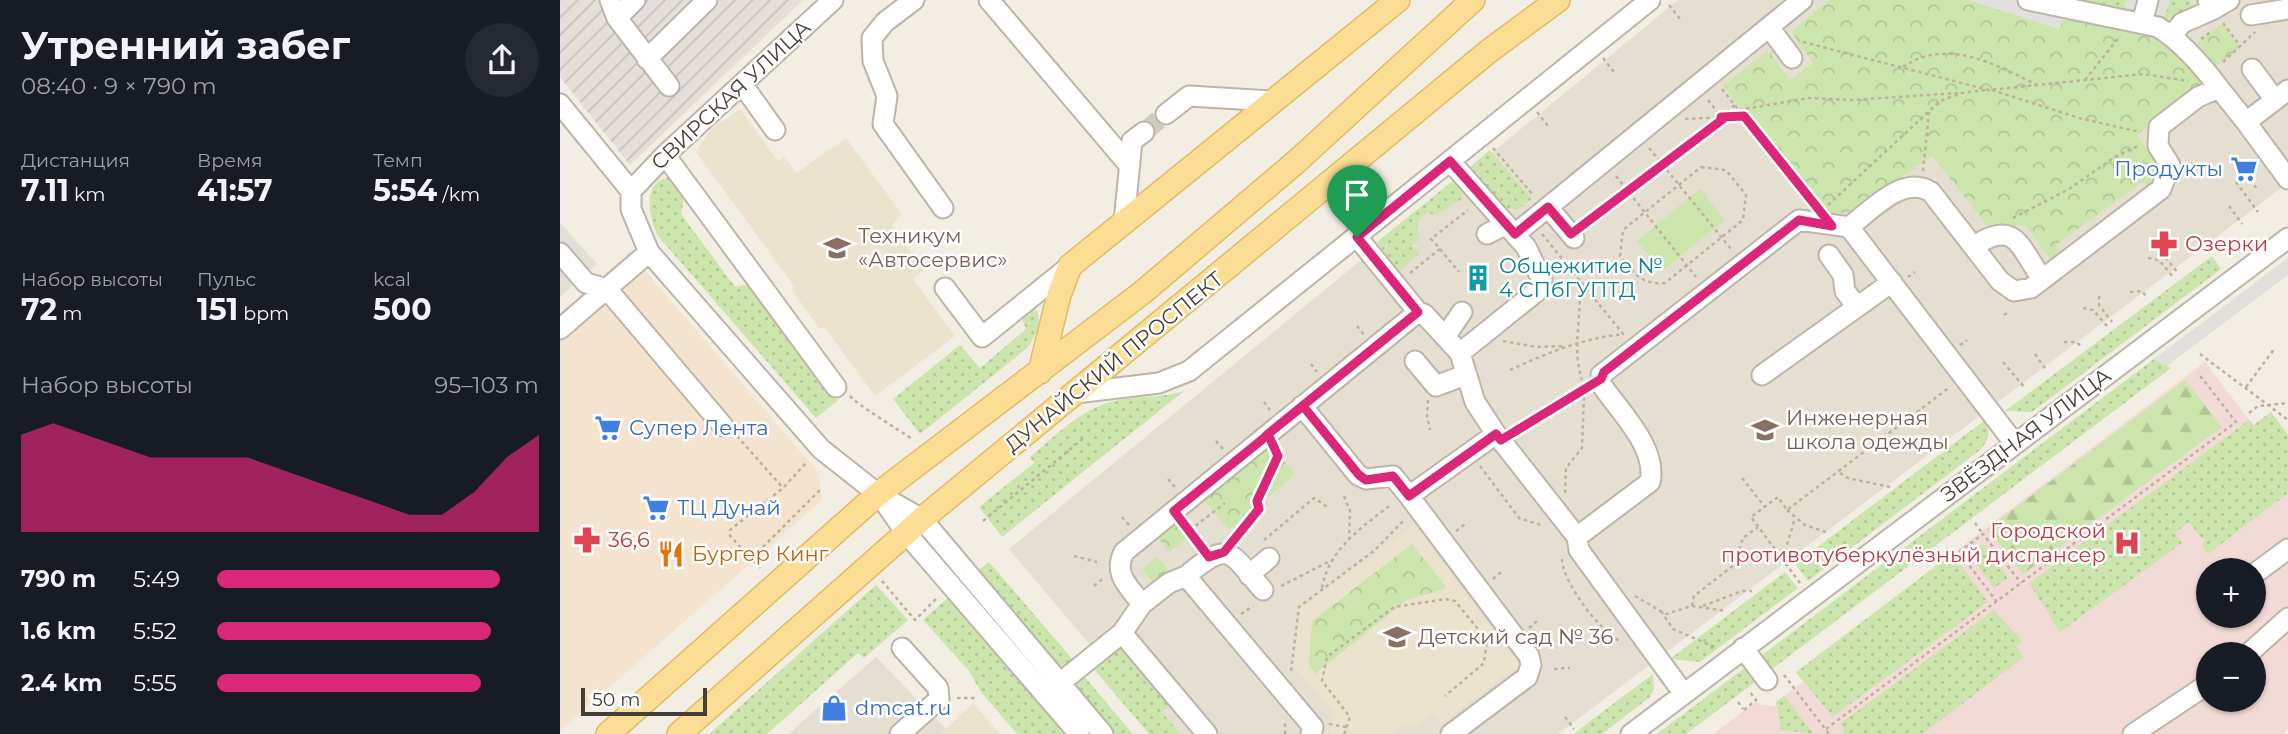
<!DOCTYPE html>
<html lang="ru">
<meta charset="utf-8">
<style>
:root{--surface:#171b24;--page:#242831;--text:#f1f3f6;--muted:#9ea1a6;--accent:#db2777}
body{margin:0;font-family:Montserrat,sans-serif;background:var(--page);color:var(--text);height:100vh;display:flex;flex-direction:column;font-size:26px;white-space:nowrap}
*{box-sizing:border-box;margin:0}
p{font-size:23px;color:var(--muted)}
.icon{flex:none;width:38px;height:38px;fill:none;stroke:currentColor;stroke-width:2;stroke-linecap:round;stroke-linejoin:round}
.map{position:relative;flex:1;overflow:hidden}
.side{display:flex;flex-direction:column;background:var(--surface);width:560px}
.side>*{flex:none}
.fabs{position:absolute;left:1636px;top:558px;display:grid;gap:14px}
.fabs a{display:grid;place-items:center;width:70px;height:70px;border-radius:50%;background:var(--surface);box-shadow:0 2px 5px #0004;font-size:35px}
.scale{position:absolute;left:21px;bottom:18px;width:126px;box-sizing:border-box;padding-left:7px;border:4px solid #443e34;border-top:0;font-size:19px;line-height:24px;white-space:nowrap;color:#443e34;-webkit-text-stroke:5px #fff;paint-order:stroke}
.pin{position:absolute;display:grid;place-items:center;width:60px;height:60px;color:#fff;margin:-72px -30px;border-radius:50% 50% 50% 0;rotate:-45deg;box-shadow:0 0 7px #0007}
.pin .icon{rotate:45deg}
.round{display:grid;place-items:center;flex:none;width:74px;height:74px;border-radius:37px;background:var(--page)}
.head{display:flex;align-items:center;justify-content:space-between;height:119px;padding:0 21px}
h1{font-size:38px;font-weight:700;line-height:52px}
.figures{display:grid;grid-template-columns:repeat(3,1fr);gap:10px;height:119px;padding:7px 21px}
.figures div{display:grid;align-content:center}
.figures b{font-size:30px;font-weight:700}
.figures small{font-size:19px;font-weight:400}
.figures p{font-size:19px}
.chart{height:196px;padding:14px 21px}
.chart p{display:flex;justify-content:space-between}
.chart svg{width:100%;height:126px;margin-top:7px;fill:var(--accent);opacity:.7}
ul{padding:0 21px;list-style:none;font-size:23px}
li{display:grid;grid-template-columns:112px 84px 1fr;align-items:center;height:52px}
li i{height:18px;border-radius:9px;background:var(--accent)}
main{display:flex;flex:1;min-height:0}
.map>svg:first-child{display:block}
.residential{fill:#e5dfd2}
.commercial{fill:#f4e4cf}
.industrial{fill:url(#industrial-furrows)}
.education{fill:#ebe3ce}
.medical{fill:#f2dbd7;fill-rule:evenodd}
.grass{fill:url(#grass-dots)}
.forest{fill:url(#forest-firs)}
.park{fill:url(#park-crowns)}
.pitch{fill:#cce5ad}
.parking{fill:#e2e0dd}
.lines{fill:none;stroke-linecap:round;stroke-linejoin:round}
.minor-tunnel{stroke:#cfcbc1;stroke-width:19;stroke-dasharray:19 10;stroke-linecap:butt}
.minor-casing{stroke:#bdb5a7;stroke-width:23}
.major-casing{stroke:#e0bb64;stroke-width:26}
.path{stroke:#beb199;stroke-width:2.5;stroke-dasharray:3.5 3.5;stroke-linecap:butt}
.minor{stroke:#fff;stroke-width:19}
.major{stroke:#fbde93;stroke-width:23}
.route-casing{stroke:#fff;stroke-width:14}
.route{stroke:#db2777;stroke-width:9}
.labels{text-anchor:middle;stroke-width:5;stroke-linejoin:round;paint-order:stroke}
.street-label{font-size:21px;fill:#443e34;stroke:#fff}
.shop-label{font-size:21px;fill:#366cbe;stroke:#fff;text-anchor:start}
.education-label{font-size:21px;fill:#785e54;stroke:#fff;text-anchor:start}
.health-label{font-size:21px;fill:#be3a42;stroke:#fff;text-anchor:start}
.culture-label{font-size:21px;fill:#0d838f;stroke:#fff;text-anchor:start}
.food-label{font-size:21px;fill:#c56008;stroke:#fff;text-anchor:start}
</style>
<main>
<section class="side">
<div class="head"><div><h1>Утренний забег</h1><p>08:40 · 9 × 790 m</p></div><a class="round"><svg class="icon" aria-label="share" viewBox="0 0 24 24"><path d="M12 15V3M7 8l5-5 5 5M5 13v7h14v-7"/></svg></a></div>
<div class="figures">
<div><p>Дистанция</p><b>7.11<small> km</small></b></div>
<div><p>Время</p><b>41:57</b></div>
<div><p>Темп</p><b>5:54<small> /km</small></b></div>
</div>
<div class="figures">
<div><p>Набор высоты</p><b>72<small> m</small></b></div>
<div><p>Пульс</p><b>151<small> bpm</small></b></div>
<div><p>kcal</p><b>500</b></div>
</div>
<div class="chart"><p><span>Набор высоты</span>95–103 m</p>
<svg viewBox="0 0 160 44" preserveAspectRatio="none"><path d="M0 44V10L10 6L20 10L30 14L40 18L50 18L60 18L70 18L80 22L90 26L100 30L110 34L120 38L130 38L140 30L150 18L160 10V44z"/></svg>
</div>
<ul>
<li><b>790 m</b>5:49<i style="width:88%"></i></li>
<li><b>1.6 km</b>5:52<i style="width:85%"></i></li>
<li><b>2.4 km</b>5:55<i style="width:82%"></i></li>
</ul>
</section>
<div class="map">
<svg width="1728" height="734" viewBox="0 0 1728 734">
<defs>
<pattern id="industrial-furrows" width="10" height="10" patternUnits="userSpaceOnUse" patternTransform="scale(1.75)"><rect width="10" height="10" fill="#e4dfd9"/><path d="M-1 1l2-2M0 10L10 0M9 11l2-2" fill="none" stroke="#c5c0bb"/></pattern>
<pattern id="grass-dots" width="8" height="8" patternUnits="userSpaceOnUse" patternTransform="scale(1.75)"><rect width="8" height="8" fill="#cce5ad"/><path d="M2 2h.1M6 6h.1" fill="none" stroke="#b0c695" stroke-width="1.8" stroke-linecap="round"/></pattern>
<pattern id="forest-firs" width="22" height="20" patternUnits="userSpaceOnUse" patternTransform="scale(1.75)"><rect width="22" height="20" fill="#cce5ad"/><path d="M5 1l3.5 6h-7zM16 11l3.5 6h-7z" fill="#b0c695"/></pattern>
<pattern id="park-crowns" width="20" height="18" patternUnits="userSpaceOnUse" patternTransform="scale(1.75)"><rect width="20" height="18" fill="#cce5ad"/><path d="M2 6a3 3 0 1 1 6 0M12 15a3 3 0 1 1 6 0" fill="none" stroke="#b0c695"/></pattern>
</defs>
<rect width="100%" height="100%" fill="#f2eee4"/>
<path class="residential" d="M1118,0H1728V183L998,734H605L449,549Z
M0,223L37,264L0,297Z
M316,657L386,729L380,734H228Z"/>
<path class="commercial" d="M69,252L258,472L262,500L0,731V314Z"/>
<path class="industrial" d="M0,0H243L70,165L0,77Z"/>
<path class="education" d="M180,109L218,161L224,157L237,173L286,138L342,214L332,225L364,270L353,279L395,336L315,396L264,327L260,329L231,289L234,286L136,152L150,130Z
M854,525L959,665L881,723L873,713L853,727L843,726L832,734H770L773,711L734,666L739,609Z
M413,703L440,734H380L386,729Z"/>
<path class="medical" d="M1645,362L1693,425L1711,412L1728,435V730L1722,734H1153L1197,701L1201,705L1216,706V702L1243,682L1236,672ZM1648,570H1694V616H1648ZM1648,654H1694V700H1648Z"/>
<path class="grass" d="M1515,0H1567L1565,7L1576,10L1575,13Z
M1610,0H1630L1633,8L1609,19L1593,16H1605Z
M930,150L972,199L957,210L945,208L909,168Z
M109,177C125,186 125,198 121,214L175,287L184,285L194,289L277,401L256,418L98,236C89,218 81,183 109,177Z
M895,179L903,187L902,199L876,215L867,213L859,219L856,230L860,237L852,246L859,253L839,272L817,242Z
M1652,256L1661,269L1472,412L1445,411Z
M468,309L477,310C482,324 475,338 466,349L360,434L333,399L400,345L420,368L466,329L462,319Z
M1594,359L1611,368L1212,669L1202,655Z
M624,391L442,537L419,507L474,463L470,457C493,438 518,412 547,403C572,395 599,399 624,391Z
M1711,412L1728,435V493L1648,554L1641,545L1645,542L1629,522L1615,533L1622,543L1500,632L1469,583L1689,420L1694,425Z
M1425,420C1431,433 1429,440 1420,450L1248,581L1235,564Z
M1422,544L1448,578L1434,588L1409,554Z
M1392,554L1428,602L1273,717L1236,672Z
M429,562L515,662L499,667L418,571Z
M1225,572L1238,588L1140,662L1110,659Z
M316,585L348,620L304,658L298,653L207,734H149Z
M389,597L508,734H457L421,692L409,671L363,620Z
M1434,610L1462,641L1456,646L1464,657L1363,734H1284L1281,723Z
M563,641L614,702L602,712L620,734H589L532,667Z
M1187,666L1198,680L1126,734H1097Z
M1093,674L1094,689L1090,697L1042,734H1013Z
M523,675L573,734H555L516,687Z
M1224,696L1254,734L1221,730L1216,702Z"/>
<path class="forest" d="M1625,380L1662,427L1463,574L1427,529Z"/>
<path class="park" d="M1269,0H1408L1499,28L1506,16L1593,34L1608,43L1647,81L1577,135L1598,164L1597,179L1589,185L1582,182L1496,245L1500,251L1491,260L1466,226L1427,225L1372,156L1291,212L1266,215L1163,86L1208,50L1230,80L1253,63L1233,34V30Z
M1662,24L1680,48L1656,66L1638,43Z
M710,444L735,474L669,530L644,500Z
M623,517L635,531L610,552L598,538Z
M852,544L887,588L847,600L755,674L749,665L752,621Z
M597,557L609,571L594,584L582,570Z"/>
<path class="pitch" d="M1140,189L1165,220L1102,271L1077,241Z"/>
<path class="parking" d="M1408,0H1447L1504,18L1499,29Z
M1567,0H1610L1605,16L1565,7Z
M0,226L26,255L17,263L0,244Z
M1728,258V275L1607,366L1594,359Z"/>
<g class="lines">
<path class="minor-tunnel" d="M584,132L606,114"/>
<g class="minor-casing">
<path id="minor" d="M50,0L57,18L109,86
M354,0L325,22L312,38L313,61L327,96L323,124L383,208
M429,0L569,165
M1468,0L1598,27C1623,43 1642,65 1659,88
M1652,10L1669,0
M1691,15L1728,9
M57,18L75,0
M1582,23L1588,0
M1209,27L1232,58
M1612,36L1622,23L1652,10L1648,0
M87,59L147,0
M1692,69L1715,100
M182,84L215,130
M1728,90L1686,122L1728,179
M0,104L71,191V209L89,252L261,449L318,494L362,519L543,734
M606,114L629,96L713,101
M105,155L276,387
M71,191L105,155L273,0
M988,207L1014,238
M564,222L572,141L584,132
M1289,227C1312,210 1343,174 1371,192L1440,281L1454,291L1471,288L1601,189L1610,165L1598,146L1599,127L1638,97L1659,88L1686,122
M927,234L946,224
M955,234L1242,0
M1414,246C1456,219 1459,246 1482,279
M0,253L26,283L47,289L163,426
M1269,255L1283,275L1285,291L1297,307
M385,288L422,337L510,266
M858,312L864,314L900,353L976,292L982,280L966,247L890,161
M0,329L89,252
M885,337L902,312
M900,353L915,402L936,434
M855,361L876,386L905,375
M1202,375L1332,282
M516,393L599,383L629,371L1090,0
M742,406L798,475L806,479L833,476L849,496
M323,500L346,533L519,734
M1694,574L1728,549
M689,575L709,558
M626,576C670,539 669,551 703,590
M582,604L609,583L626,576L753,727L751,734
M562,633L647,734
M1183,648L1207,680
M1688,654L1728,618
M1124,694L1019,550L1017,537L1090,482C1098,448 1059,411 1041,384V375L1239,220L1289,227L1455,444
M485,695L562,633L582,604C568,586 553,574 564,552L858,312L797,237
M340,734L379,699L378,688L342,648
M891,734L967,677L971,665L969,656L849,496L936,434L1017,537
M1071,734L1728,238
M1573,734L1648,684"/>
</g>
<g class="major-casing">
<path id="major" d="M480,372L499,295L510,266L838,0
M48,734L318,494L583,292L736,162L913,0
M119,734L362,519L929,51L998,0"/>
</g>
<path class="path" d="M1109,5L1120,19
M1663,23L1681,47
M1641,39L1652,31
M1243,42L1429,90L1583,74L1628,81
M1043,58L1054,72
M1663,62L1695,32
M1343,67C1386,37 1435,64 1477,85
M1525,80L1560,36
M1162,89L1254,204
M1432,90L1519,118L1580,132
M1148,100L1165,122
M1179,110L1249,98L1292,100L1398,93
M977,112L988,126
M1161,116L1175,105
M1125,119L1184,116
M933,148L974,196
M1089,148L1171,249
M1141,167L1166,170L1186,195L1183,220L1105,283C1081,285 1074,273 1060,256L1063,230Z
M1636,169L1644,163
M1363,171L1369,112
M1688,173L1696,188
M1056,176L1136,277
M1676,182L1698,212
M1268,205L1380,101L1402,93L1425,90
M1669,206L1682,224
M1453,218L1509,189L1555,157L1580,145
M1027,224L1163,119
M982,234L1064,335
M1638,240H1649L1653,246
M1604,244V256L1618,273
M880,249L899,272
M1588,258L1599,260L1613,277
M850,273L880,249L871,239L908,210
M1348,277L1355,272
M1019,280C1023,313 1011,347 1022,380
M1570,292L1582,291L1586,296
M1539,296V305L1552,322
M1523,308L1533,310L1547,326
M1444,315L1448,312
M797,326L804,335
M943,341L977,347L1002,346
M1504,342H1517L1520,346
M1400,345L1407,340
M1475,354L1487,371
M1640,354L1728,420
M1443,362L1465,388
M751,364L757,372
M950,370C987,353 1023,338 1064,334
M1686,387L1715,348
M290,396C296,404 339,430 352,439
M868,400L867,416L870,430
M704,402L710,410
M1689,413L1698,406L1728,403
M957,430L1025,387
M177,436L223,488
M656,441L663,449
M920,466L959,518L984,526
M1280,473L1288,478L1330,487
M1182,478L1205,507
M608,479L615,487
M1005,493L1006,468L1022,448L1024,394
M784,496L790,511L789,540
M1227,510L1245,525L1269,533
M562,517L569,525
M423,521L525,437
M1415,523L1423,534
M625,524L640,544
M630,530L665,503
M896,531L905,524
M676,538L699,509L697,501L718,456L716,449
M704,540L754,498L769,508
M514,556L537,562
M193,557L260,490
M1223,558L1235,518
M1002,559C1002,581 1041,634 1062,642
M200,568L170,536V530L223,488L247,462
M933,579L941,572
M322,581L355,620L378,597
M1240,583L1191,517L1218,497L1227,510L1390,387
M534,586L545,577
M721,586L774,559
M762,588C768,550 803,526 832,504
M1075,596L1106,614L1132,606L1166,611
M1437,602L1399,552L1423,534L1461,583
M1132,606L1134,596L1174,565L1183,538L1198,527
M1143,606L1182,591H1192
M1101,611L1113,629L1157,648
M681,614L693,606
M969,628L977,621
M994,669L1010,668
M731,671L739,607L815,550L845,519
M1224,675L1269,734
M397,698H417
M1178,702L1183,709
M1184,710L1196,700L1190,692
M1005,717L1014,729
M769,724L786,727
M1266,729L1676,422L1638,373
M725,734V723
M784,734L790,717L762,681L767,657L834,607L886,599L895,601L927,640L924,663L885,696"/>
<use href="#minor" class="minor"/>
<use href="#major" class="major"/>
</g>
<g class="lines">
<g class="route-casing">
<path id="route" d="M797,237L858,312L708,434L718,456L697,501L699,509L664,552L649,557L614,511L704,438L708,434L743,406L799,475L806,480L833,476L849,496L936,434L941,440L1041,379L1044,372L1239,220L1272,226L1184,116L1161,117L1163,119L1011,234L988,207L955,234L890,161L797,237"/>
</g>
<use href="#route" class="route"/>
</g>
<defs>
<g id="supermarket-bare" transform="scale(2.1)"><path d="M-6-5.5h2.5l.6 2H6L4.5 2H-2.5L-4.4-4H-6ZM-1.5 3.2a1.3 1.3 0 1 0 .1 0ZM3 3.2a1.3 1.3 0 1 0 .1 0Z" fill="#3f7fe0" stroke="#fff" stroke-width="2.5" paint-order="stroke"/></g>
<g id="pharmacy-bare" transform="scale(2.1)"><path d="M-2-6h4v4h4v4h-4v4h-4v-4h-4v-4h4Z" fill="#e0444e" stroke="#fff" stroke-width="2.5" paint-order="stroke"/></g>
<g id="university-bare" transform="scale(2.1)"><path d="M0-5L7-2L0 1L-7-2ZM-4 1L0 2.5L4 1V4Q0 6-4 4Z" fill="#8d6e63" stroke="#fff" stroke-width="2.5" paint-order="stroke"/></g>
<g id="building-bare" transform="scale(2.1)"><path d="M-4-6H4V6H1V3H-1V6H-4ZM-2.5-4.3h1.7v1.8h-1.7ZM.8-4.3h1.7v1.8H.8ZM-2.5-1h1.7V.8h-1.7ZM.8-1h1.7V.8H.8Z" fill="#0f9aa8" stroke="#fff" stroke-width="2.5" paint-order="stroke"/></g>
<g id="hospital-bare" transform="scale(2.1)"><path d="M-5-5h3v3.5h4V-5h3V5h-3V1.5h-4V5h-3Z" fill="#e0444e" stroke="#fff" stroke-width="2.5" paint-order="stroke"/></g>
<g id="restaurant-bare" transform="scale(2.1)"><path d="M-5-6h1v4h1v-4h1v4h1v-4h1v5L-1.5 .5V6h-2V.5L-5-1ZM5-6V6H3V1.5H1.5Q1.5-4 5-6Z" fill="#e8710a" stroke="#fff" stroke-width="2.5" paint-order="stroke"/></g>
<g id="school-bare" transform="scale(2.1)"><path d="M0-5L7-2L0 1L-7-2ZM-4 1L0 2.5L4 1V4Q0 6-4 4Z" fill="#8d6e63" stroke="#fff" stroke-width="2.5" paint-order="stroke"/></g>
<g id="shop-bare" transform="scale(2.1)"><path d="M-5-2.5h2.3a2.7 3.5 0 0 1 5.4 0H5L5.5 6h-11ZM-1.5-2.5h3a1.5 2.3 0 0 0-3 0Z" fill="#3f7fe0" stroke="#fff" stroke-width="2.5" paint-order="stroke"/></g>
</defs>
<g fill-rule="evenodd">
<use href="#supermarket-bare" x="1684" y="169"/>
<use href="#pharmacy-bare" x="1604" y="244"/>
<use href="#university-bare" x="277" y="248"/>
<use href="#building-bare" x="918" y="278"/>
<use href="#supermarket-bare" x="48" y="428"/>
<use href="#university-bare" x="1205" y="430"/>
<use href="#supermarket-bare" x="96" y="508"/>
<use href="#pharmacy-bare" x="27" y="540"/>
<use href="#hospital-bare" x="1567" y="543"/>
<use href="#restaurant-bare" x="111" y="554"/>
<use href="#school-bare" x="837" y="637"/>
<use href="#shop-bare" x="274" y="708"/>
</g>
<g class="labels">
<g class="street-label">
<text transform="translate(171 95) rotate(-43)" y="7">СВИРСКАЯ УЛИЦА</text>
<text transform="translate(554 362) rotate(-39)" y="7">ДУНАЙСКИЙ ПРОСПЕКТ</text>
<text transform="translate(1466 435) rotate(-37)" y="7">ЗВЁЗДНАЯ УЛИЦА</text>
</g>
<g class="shop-label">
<text x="1663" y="176" text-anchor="end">Продукты</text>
<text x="69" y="435">Супер Лента</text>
<text x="117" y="515">ТЦ Дунай</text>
<text x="295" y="715">dmcat.ru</text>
</g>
<g class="education-label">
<text x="298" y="243">Техникум<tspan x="298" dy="24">«Автосервис»</tspan></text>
<text x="1226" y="425">Инженерная<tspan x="1226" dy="24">школа одежды</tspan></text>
<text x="858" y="644">Детский сад № 36</text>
</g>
<g class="health-label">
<text x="1625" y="251">Озерки</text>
<text x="1546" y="538" text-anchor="end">Городской<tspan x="1546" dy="24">противотуберкулёзный диспансер</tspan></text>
<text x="48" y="547">36,6</text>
</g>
<g class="culture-label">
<text x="939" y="273">Общежитие №<tspan x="939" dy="24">4 СПбГУПТД</tspan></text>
</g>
<g class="food-label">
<text x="132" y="561">Бургер Кинг</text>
</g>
</g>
</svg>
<div class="fabs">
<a>+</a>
<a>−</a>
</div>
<div class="scale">50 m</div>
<div class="pin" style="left:797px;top:237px;background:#1e9e55"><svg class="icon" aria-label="arrive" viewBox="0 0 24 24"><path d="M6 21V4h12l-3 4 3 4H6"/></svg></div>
</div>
</main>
